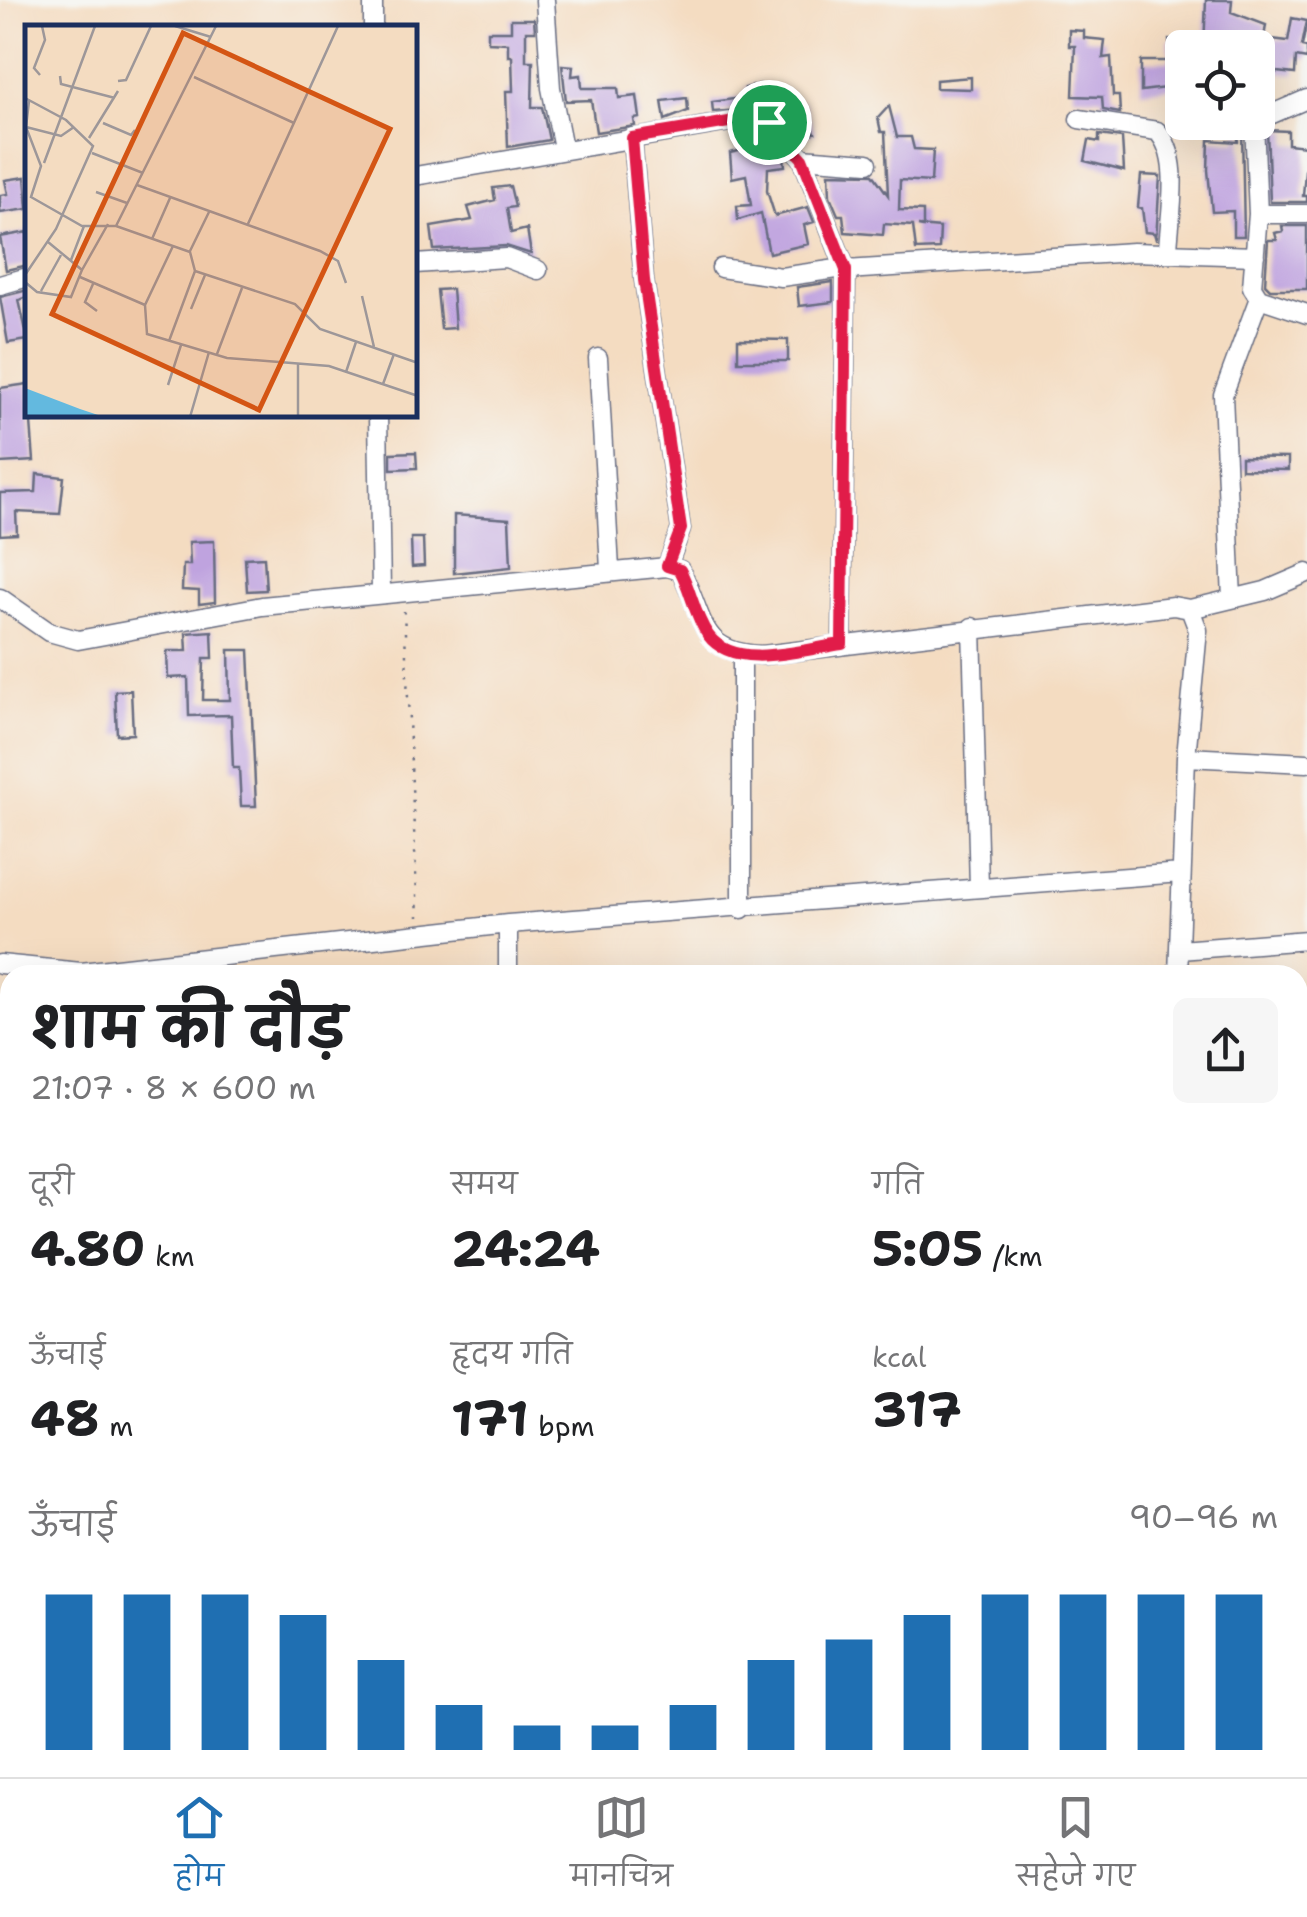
<!DOCTYPE html>
<html lang="hi">
<meta charset="utf-8">
<style>
:root{--surface:#fff;--page:#f6f6f6;--text:#202124;--muted:#757577;--line:#e0e0e0;--accent:#1f6fb2}
body{margin:0;font-family:"Shantell Sans","Playpen Sans Deva",sans-serif;background:var(--page);color:var(--text);height:100vh;display:flex;flex-direction:column;font-size:38px;white-space:nowrap}
*{box-sizing:border-box;margin:0}
p{font-size:32px;color:var(--muted)}
.icon{flex:none;width:55px;height:55px;fill:none;stroke:currentColor;stroke-width:2;stroke-linecap:round;stroke-linejoin:round}
.map{position:relative;flex:1;overflow:hidden}
.panel{position:absolute;left:0px;top:965px;width:1308px;height:812px;display:flex;flex-direction:column;background:var(--surface);border-radius:30px 30px 0 0;box-shadow:0 10px 40px #0002}
.panel>*{flex:none}
.buttons{position:absolute;left:1165px;top:30px;display:grid;gap:20px}
.buttons a{display:grid;place-items:center;width:110px;height:110px;border-radius:15px;background:var(--surface);box-shadow:0 10px 40px #0002;font-size:50px}
.pin{position:absolute;display:grid;place-items:center;width:85px;height:85px;color:#fff;margin:-42px;border:5px solid #fff;border-radius:50%;box-shadow:0 2px 10px #0007}
.round{display:grid;place-items:center;flex:none;width:105px;height:105px;border-radius:15px;background:var(--page)}
.head{display:flex;align-items:center;justify-content:space-between;height:170px;padding:0 30px}
h1{font-size:55px;font-weight:700;line-height:75px}
.figures{display:grid;grid-template-columns:repeat(3,1fr);gap:15px;height:170px;padding:10px 30px}
.figures div{display:grid;align-content:center}
.figures b{font-size:50px;font-weight:700}
.figures small{font-size:28px;font-weight:400}
.figures p{font-size:28px}
.chart{height:280px;padding:20px 30px}
.chart p{display:flex;justify-content:space-between}
.chart svg{width:100%;height:180px;margin-top:10px;stroke:var(--accent);stroke-width:6}
.menu{display:flex;justify-content:space-around;align-items:center;height:140px;border-top:2px solid var(--line);background:var(--surface);font-size:28px;color:var(--muted)}
.menu a{display:grid;justify-items:center;gap:5px}
.menu .current{color:var(--accent)}
.map>svg:first-child{display:block}
.building{fill:#bfa3df}
.lines{fill:none;stroke-linecap:round;stroke-linejoin:round}
.street-casing{stroke:#676c81;stroke-width:21}
.path{stroke:#676c81;stroke-width:2.5;stroke-dasharray:2.5 8;stroke-linecap:butt}
.street{stroke:#fff;stroke-width:18}
.route-casing{stroke:#fff;stroke-width:20}
.route{stroke:#e11d48;stroke-width:12}
.inset-road{fill:none;stroke:#9d9799;stroke-width:2.5}
.view{fill:#d45514;fill-opacity:0.15;stroke:#d45514;stroke-width:5}
.inset-edge{fill:none;stroke:#1b2f5e;stroke-width:5}
</style>
<div class="map">
<svg width="1307" height="1777" viewBox="0 0 1307 1777">
<rect width="100%" height="100%" fill="#f6f6f2"/>
<filter id="ink" filterUnits="userSpaceOnUse"><feTurbulence type="fractalNoise" baseFrequency=".01" numOctaves="2"/><feDisplacementMap in="SourceGraphic" scale="20" xChannelSelector="R" yChannelSelector="G"/><feConvolveMatrix kernelMatrix="1 2 1 2 8 2 1 2 1" color-interpolation-filters="sRGB"/></filter>
<filter id="wash" filterUnits="userSpaceOnUse"><feTurbulence type="fractalNoise" baseFrequency=".0048" numOctaves="4" result="noise"/><feDisplacementMap in="SourceGraphic" scale="40" xChannelSelector="R" yChannelSelector="G"/><feGaussianBlur stdDeviation="2.25" result="paint"/><feColorMatrix in="noise" values="0 0 0 0 0 0 0 0 0 0 0 0 0 0 0 0 0 1.4 0 .05"/><feComposite in="paint" operator="in"/></filter>
<g filter="url(#wash)">
<rect width="100%" height="100%" fill="#f4dcc1"/>
<g id="blocks">
<path class="building" d="M1206,0H1232L1231,12L1266,25L1264,38L1288,41L1292,18L1307,21L1302,46L1307,47V59L1296,57L1295,74L1258,70V48H1204Z
M511,19H534L535,31H526V61H533L532,107H542L549,140L508,147L506,91H513L512,56H508V43L488,42V31H511Z
M1069,30L1084,31V38L1105,40L1103,58L1111,57L1113,96H1119L1120,113L1103,110L1102,97L1073,96L1075,46H1069Z
M1169,40H1182V86L1141,91V61H1170Z
M562,65L573,66L572,76L581,75L582,88H618L619,98L637,96L640,118L634,119L635,126L596,132L591,100L566,101Z
M971,77V89L936,88V80Z
M760,84L769,108L713,112L712,102L748,97L745,88Z
M687,98L688,111L665,120L662,101Z
M803,102L815,133L800,137L792,129L786,107Z
M889,106L897,137H911L914,149L933,150L931,182L900,180L899,210L923,211V227L918,226L940,228L939,249L916,250L913,226L884,224L883,235L845,232L843,215H838L830,196L829,173L873,174L888,195L885,132H881L878,118Z
M1238,128H1242L1244,236H1233V211L1212,212L1208,170L1209,140L1238,142Z
M1267,130L1288,131V144L1307,146L1303,196H1307V202H1270Z
M760,132L784,158L785,166L768,168L767,191L775,216L808,207L814,222L804,225L808,244L769,253L761,213L738,220L737,206L751,205L746,175L732,178L730,153L747,149L741,133Z
M1099,135L1122,138L1124,171L1085,161L1089,140L1099,142Z
M1141,175L1160,176L1156,240L1154,233L1145,232L1142,208L1138,207Z
M25,177L28,209L0,213V195L8,194L5,180Z
M510,186L515,207L507,208L511,233L527,229L531,254L506,246L434,250L431,227L472,220L468,207L495,200L493,188Z
M1282,226H1307V289H1270L1265,284L1268,240H1277L1275,233L1283,231Z
M28,232V265L6,270L0,237Z
M833,282V302L799,306L797,287Z
M452,289L455,328L441,329L437,290Z
M28,290V297L19,300L28,340L8,343L0,297Z
M738,339L788,340V361H738Z
M28,384L34,461L0,463V388Z
M416,452L417,468L391,469V453Z
M1241,457L1288,458V470L1241,469Z
M37,474L64,477L60,514L16,512L17,534L0,535V493L36,492Z
M454,515L509,519L511,567L454,573Z
M411,538H423L424,566L412,567Z
M214,541L215,602L199,604V591L182,590L183,565H190L189,542Z
M264,557L266,590L247,591L245,558Z
M212,631L213,658H204L203,700H230L229,650H249L256,806H241L239,768H233L231,715L189,716L188,677L168,678L167,651H187L186,633Z
M131,690L133,734L117,735L115,691Z"/>
</g>
</g>
<g filter="url(#ink)">
<use href="#blocks" fill-opacity="0" stroke="#676c81" stroke-width="2.5"/>
<g class="lines">
<g class="street-casing">
<path id="street" d="M373,0V28
M545,0L551,88L563,148
M1079,119L1157,131C1183,157 1169,216 1168,251
M1258,120L1307,99
M1254,122L1258,214L1252,287L1259,298L1307,314
M632,138L644,280L681,529L667,567
M802,158L868,163
M415,176L747,119L766,120L802,158L846,270L842,644
M1258,214H1307
M415,264L506,258L538,270
M721,268L781,277L844,268
M846,270L1133,252L1255,256
M0,285L28,277
M598,358L610,569
M378,415L381,591
M0,598L49,632L78,640L262,606L667,567L680,570C706,617 696,653 763,655L1173,606L1190,609L1198,630L1186,757L1178,975
M1232,599L1223,395L1259,298
M1190,609L1265,591L1307,573
M972,627L979,887
M1186,757L1307,763
M742,909V654
M508,924V975
M1180,950L1307,940
M0,964L81,972L508,924L1181,873
M516,1768V1777
M1155,1777V1768"/>
</g>
<path class="path" d="M404,611L418,917"/>
<use href="#street" class="street"/>
</g>
</g>
<g class="lines" filter="url(#ink)">
<g class="route-casing">
<path id="route" d="M747,119L769,122L802,158L846,270L842,644C804,649 735,672 708,635C694,615 691,590 680,570L667,566L681,529L644,280L632,138Z"/>
</g>
<use href="#route" class="route"/>
</g>
<g transform="translate(25 25)">
<rect width="392" height="392" fill="#f4dcc1"/>
<path d="M0,363L55,384L79,392H0Z" fill="#63b9df"/>
<path class="inset-road" d="M150,1L186,12M191,1L91,201L165,227L170,246L270,279L295,304L393,338M15,50L9,43L20,15L17,1M35,51L36,59L90,73M169,52L269,98M93,56L101,55L126,1M0,73L41,95L68,121L31,204L0,250M4,76L1,102L16,141L6,172L57,201H91M78,98L106,110L110,105M1,102L36,111L49,102M64,113L93,66M67,128L118,148M19,138L70,1M112,160L295,226L313,236L321,258M71,167L102,178M222,201L313,1M127,214L145,173M148,221L120,280L122,309L202,333L304,341L393,371M165,226L184,187M46,235L59,201M57,245L83,199M55,252L120,280M0,257L12,267L46,272L57,245L23,217M68,259L60,277L72,286M16,266L36,230M337,271L349,322M166,284L180,250M144,316L170,246M192,329L217,263M273,339V392M321,347L331,317M358,359L369,329M143,360L156,320M165,392L184,327"/>
<path class="view" d="M158,8L365,104L234,385L27,289Z"/>
<rect width="392" height="392" class="inset-edge"/>
</g>
</svg>
<div class="buttons">
<a><svg class="icon" aria-label="locate" viewBox="0 0 24 24"><circle cx="12" cy="12" r="6"/><path d="M12 2v4M12 18v4M2 12h4M18 12h4"/></svg></a>
</div>
<div class="pin" style="left:769px;top:122px;background:#1e9e55"><svg class="icon" aria-label="arrive" viewBox="0 0 24 24"><path d="M6 21V4h12l-3 4 3 4H6"/></svg></div>
<section class="panel">
<div class="head"><div><h1>शाम की दौड़</h1><p>21:07 · 8 × 600 m</p></div><a class="round"><svg class="icon" aria-label="share" viewBox="0 0 24 24"><path d="M12 15V3M7 8l5-5 5 5M5 13v7h14v-7"/></svg></a></div>
<div class="figures">
<div><p>दूरी</p><b>4.80<small> km</small></b></div>
<div><p>समय</p><b>24:24</b></div>
<div><p>गति</p><b>5:05<small> /km</small></b></div>
</div>
<div class="figures">
<div><p>ऊँचाई</p><b>48<small> m</small></b></div>
<div><p>हृदय गति</p><b>171<small> bpm</small></b></div>
<div><p>kcal</p><b>317</b></div>
</div>
<div class="chart"><p><span>ऊँचाई</span>90–96 m</p>
<svg viewBox="0 0 160 44" preserveAspectRatio="none"><path d="M5 44V6M15 44V6M25 44V6M35 44V11M45 44V22M55 44V33M65 44V38M75 44V38M85 44V33M95 44V22M105 44V17M115 44V11M125 44V6M135 44V6M145 44V6M155 44V6"/></svg>
</div>
</section>
</div>
<nav class="menu">
<a class="current"><svg class="icon" aria-label="home" viewBox="0 0 24 24"><path d="M3 11l9-7 9 7M6 9v11h12V9"/></svg>होम</a>
<a><svg class="icon" aria-label="map" viewBox="0 0 24 24"><path d="M3 6l6-2 6 2 6-2v14l-6 2-6-2-6 2zM9 4v14M15 6v14"/></svg>मानचित्र</a>
<a><svg class="icon" aria-label="saved" viewBox="0 0 24 24"><path d="M7 4h10v16l-5-4-5 4z"/></svg>सहेजे गए</a>
</nav>
